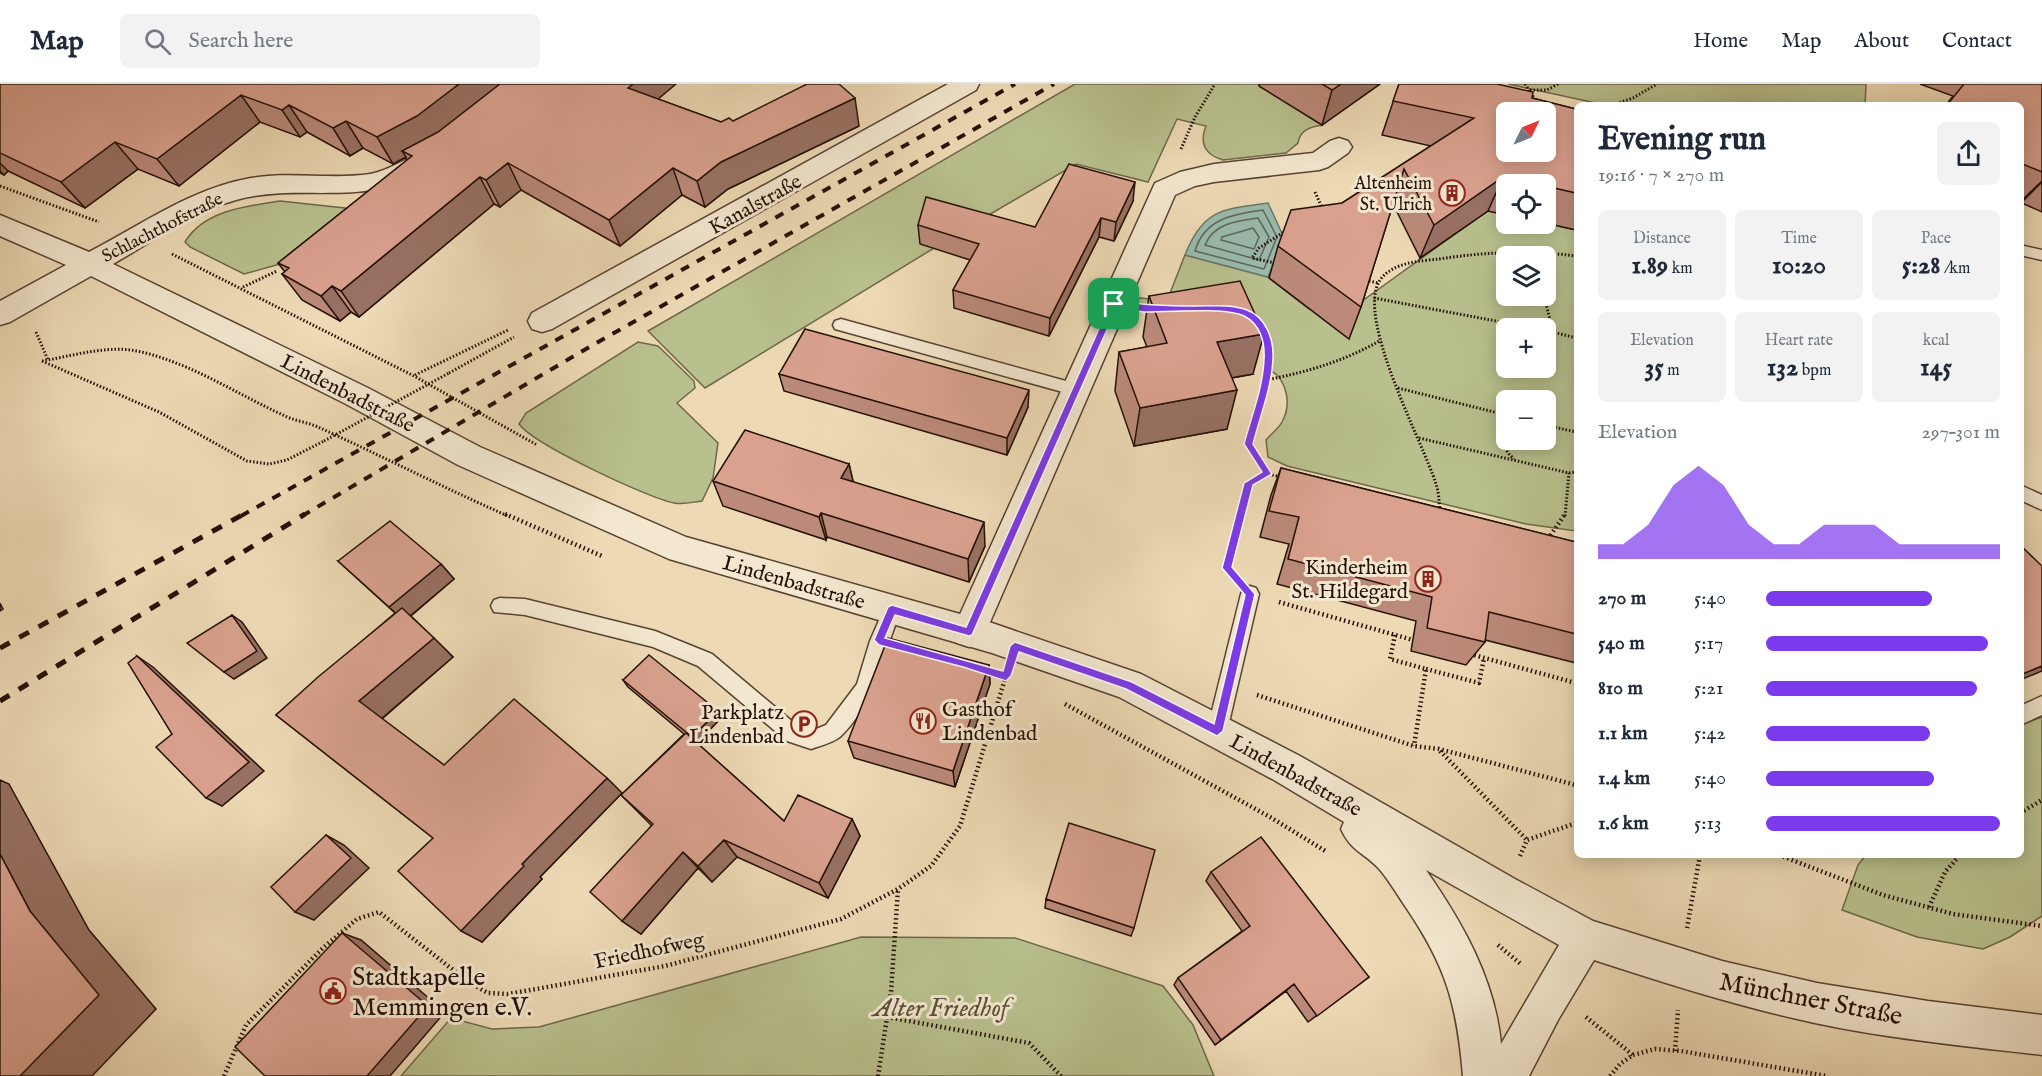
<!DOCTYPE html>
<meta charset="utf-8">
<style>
:root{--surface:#fff;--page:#f2f2f3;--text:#1f2937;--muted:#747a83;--line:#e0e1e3;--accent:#7c3aed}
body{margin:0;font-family:"IM FELL English",serif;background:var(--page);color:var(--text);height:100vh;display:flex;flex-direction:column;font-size:22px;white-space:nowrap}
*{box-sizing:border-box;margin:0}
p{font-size:20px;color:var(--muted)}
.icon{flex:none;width:33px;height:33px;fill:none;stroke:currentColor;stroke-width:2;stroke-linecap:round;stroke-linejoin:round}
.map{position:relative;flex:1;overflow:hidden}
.side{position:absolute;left:1574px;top:18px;width:450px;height:756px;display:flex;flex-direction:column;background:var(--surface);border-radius:9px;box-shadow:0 3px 15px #0003}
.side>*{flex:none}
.needle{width:39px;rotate:47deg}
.fabs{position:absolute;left:1496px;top:18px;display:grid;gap:12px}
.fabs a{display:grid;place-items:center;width:60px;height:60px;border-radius:9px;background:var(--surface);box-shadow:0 3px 15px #0003;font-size:30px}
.pin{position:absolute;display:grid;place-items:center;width:51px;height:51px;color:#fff;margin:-26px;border-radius:12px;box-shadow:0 3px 9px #0006}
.round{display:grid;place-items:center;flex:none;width:63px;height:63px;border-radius:9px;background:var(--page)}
.overview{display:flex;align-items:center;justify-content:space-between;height:102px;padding:0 24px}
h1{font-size:33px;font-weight:800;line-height:45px}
.figures{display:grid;grid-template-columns:repeat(3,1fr);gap:9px;height:102px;padding:6px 24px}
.figures div{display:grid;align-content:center;border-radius:9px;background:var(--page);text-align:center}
.figures b{font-size:26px;font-weight:800}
.figures small{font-size:16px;font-weight:400}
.figures p{font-size:16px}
.chart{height:168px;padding:12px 24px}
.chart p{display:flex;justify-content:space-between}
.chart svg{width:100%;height:108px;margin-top:6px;fill:var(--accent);opacity:.7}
ul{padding:0 24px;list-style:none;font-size:20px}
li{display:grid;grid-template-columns:96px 72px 1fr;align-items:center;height:45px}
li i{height:15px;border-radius:8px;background:var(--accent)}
header{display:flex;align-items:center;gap:36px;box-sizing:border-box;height:84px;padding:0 30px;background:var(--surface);border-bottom:2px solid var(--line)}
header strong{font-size:28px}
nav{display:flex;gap:33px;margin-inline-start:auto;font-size:21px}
.search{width:420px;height:54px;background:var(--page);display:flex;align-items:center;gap:15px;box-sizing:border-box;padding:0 21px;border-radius:9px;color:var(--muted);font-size:22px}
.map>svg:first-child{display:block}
.green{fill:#b8c08d;stroke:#6e684a;stroke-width:1.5;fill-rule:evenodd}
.water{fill:#99bbae;stroke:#6b776b;stroke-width:1.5}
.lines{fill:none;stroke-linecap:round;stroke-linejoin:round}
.shore{stroke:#5f665a;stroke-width:1.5}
.service-casing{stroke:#574232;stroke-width:3}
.minor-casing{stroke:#574232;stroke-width:3}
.tertiary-casing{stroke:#574232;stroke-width:3}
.path-far1{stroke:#251007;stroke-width:3;stroke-dasharray:1.5 2;stroke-linecap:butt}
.path{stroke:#251007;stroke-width:4.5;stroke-dasharray:1.5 3;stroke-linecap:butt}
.service{fill:#f3e7cf;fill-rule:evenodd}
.minor{fill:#f3e7cf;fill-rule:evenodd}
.tertiary{fill:#f3e7cf;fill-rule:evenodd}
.rail-far1{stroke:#251007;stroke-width:4;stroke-dasharray:9 9;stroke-linecap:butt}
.rail{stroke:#251007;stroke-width:5;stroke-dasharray:11 11;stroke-linecap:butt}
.path-bridge{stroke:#251007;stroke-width:3;stroke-dasharray:1.5 2;stroke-linecap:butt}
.wall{fill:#bb8a7a;stroke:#251007;stroke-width:1.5}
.shaded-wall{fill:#987163;stroke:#251007;stroke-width:1.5}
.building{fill:#d9a18e;stroke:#251007;stroke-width:1.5;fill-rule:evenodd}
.route{fill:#7c3aed;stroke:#fff;stroke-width:1.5;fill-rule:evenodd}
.labels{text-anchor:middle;stroke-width:6;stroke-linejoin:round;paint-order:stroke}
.far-poi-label{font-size:18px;fill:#251007;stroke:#f3e7cf;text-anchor:end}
.far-street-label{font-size:18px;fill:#251007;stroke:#f3e7cf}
.street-label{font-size:21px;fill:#251007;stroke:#f3e7cf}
.poi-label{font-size:21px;fill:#251007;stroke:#f3e7cf;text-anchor:end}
.near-poi-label{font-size:26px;fill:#251007;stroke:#f3e7cf;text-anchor:start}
.near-street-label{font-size:26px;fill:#251007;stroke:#f3e7cf}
.near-park-label{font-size:26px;font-style:italic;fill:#584e36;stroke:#f3e7cf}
</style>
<header>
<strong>Map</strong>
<div class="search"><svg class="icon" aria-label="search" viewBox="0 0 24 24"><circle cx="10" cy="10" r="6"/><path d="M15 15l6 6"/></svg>Search here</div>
<nav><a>Home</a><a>Map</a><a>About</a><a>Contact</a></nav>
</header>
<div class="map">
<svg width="2042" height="992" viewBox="0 0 2042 992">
<rect width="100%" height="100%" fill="#eddab5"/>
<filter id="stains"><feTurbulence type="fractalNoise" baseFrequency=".00333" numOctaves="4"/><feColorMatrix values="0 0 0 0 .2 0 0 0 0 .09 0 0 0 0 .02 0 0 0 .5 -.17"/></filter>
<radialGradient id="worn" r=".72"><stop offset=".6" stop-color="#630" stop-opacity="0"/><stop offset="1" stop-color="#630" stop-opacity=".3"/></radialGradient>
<path class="green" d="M1075,0H1261L1260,2L1322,41C1310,43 1300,46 1298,59L1286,69L1223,76C1205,71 1199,59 1206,42L1177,35L1148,98L1076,80L975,139L705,304L648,247Z
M1508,0H1866L1865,21H1605Z
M280,117L345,124L351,130L280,180L244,190L190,163L185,158C204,126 248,122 280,117Z
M1501,117L1506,131V140L1545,139L1576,146V447L1526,440L1287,382L1268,373L1266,356C1271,350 1279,344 1282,338C1292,320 1287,296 1270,286C1275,264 1272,244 1253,229L1129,219L1132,213L1167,217L1185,171L1268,193L1309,225L1362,217ZM1506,172H1545V212H1506ZM1506,244H1545V284H1506ZM1506,316H1545V356H1506Z
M638,258L658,262L694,297L695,304L677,319L718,359L713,394L702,417C693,418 683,421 674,419C648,414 533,360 519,340L526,329Z
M2042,633V832L2010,853L1983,865L1917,853L1842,826L1858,781L1866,771H2020L2021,641Z
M861,853L1015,854L1163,902L1193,941L1214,992H401L451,934L492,945L539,943Z"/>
<path class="water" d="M1268,119L1286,158H1282L1268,193L1185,171C1203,125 1223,125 1268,119Z"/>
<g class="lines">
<path class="shore" d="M1263,126L1277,153L1264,185L1195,167C1204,135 1233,130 1263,126Z
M1258,134L1269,153L1259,176L1205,161C1214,139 1237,137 1258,134Z
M1253,144L1259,153L1254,165L1221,156L1222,153Z"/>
<g class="service-casing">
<path id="service" d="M2020,161L2042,166V176L2020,171Z
M841,235L1077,300L1083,302L1085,306L1083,310L1077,312L835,245L833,241L835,237Z
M2020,401L2042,411V426L2020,416Z
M1250,502L1256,504L1259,510L1227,647L1224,653L1217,656L1210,653L1207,647L1241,510L1244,504Z
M500,514L525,515L655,547L712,570L800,644L811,647L826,641L857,600L870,557L886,520L892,518L898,520L901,526C883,569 876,618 841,652C834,658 820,662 811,665L787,657L698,582L653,563L525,531L494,528L491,522L494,516Z
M2042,612V631L2020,641V622Z"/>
</g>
<g class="minor-casing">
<path id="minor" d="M948,0H979L976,6L552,245L542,248L532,245L528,237L532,229Z
M1339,54L1348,57L1352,63L1348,69L1328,83L1319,86L1214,98L1195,102L1175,111L981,559L969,563L957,559L952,548L1155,99L1180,88L1214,80L1313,69L1330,57Z"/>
</g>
<g class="tertiary-casing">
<path id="tertiary" d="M421,70L430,73L434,79C429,86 424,89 416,92C359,122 295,99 236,116C192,128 152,158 113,180L368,304L480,363L686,453L992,539L1141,590L1300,672L1515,795L1593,837L1722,877L1817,899L1928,917L2042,931V971C1966,962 1890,955 1815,939C1740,923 1668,900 1594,876L1558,936L1529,992H1463C1457,920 1446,882 1405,822C1397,810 1390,798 1381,787C1367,770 1351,768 1341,745L1344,738L1274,696L1119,613L992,569L669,475L458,381L346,320L91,192L10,238L0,241V217L66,181L0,152V131L89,168C141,141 192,104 251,94C290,87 330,96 370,90C388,87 403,75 421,70ZM1426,786L1559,861L1501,960C1495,895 1462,838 1426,786Z"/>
</g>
<path class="path-far1" d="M1525,0L1536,17
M1530,6H1547L1558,0
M1613,21L1633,14L1657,0
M1181,65L1195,33L1215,0
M0,102L99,138
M1315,108L1323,126
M172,170L414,292L537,361
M1275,179L1252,174L1259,164L1287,146
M1369,197L1378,199
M243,203L277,187
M1544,212L1553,248L1576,254
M1374,214L1533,244
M1256,235L1267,257L1266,296C1307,288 1345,277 1381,256
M1545,247L1553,248
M36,248L48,276
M42,277C72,272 107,261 137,267C189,278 235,309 283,331C294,337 307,338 318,343C382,372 444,404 508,432
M42,277L159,328L247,377L269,380L287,376L324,357
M449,289L514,253
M415,291L508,246
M1266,296L1249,360L1268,390
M1398,304L1506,331
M1506,341C1497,354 1503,365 1514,375
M1545,341L1576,348
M1419,354L1569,389L1576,388
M1440,427C1439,418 1439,409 1436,400C1423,358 1355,234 1380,196C1393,178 1420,177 1439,175C1485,168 1530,166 1576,172
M1240,432L1249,399L1268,390L1282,393
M1565,432L1569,389"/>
<path class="path" d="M505,430L602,472
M1548,455L1565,430
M1231,489L1226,484L1241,430
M1279,518L1413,556
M1395,551L1390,575L1426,585L1414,662
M1470,570L1576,599
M1426,585L1479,599L1484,574
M1257,611L1414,662L1439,665L1576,701
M1065,620L1270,733L1327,768
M1440,667L1527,756
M2020,729L2042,716
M1779,771L1883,811L1953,830L2042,842
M1520,772L1527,756L1576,739
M1929,823L1945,788L1960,771
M1687,844L1700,771
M1498,861L1522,881
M887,933L1029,959L1061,992
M1586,933L1633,971
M1675,967L1678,926
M224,992L246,941L324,863L357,835L379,828L470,899L488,909L508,910L665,882L841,835L898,805L931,782L960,742L1005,595
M878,992L891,908L898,805
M1610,992L1620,980L1633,971L1655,965L1681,967L1826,992"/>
<use href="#service" class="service"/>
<use href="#minor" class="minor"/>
<use href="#tertiary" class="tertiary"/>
<path class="rail-far1" d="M241,432L1015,0
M302,432L591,262L1054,0"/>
<path class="rail" d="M0,564L244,430
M0,617L305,430"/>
<path class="path-bridge" d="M324,357L449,289"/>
</g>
<path class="wall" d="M0,0L658,15L721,38L859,42L728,105L705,123L682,111L620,162L521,106L500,123L494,120L359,233L351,228L340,237L302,216L282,190L285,188L278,179L407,76L406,73L393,80L363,64L350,72L307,48L300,53L260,38L179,102L138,85L85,124L8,87L4,91L0,89Z
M1259,0H1380L1322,41L1259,2Z
M1399,0L1532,14L1576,25V146L1545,139V100H1506V131L1488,127L1420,174L1393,120L1361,223L1349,255L1269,194L1278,162L1342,119L1431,62L1382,51Z
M1920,0H2042V128L2022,119L2020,120V21H1946L1953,12Z
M1133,117L1114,157L1099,153L1049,252L954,224L953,206L970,176L920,160L918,141L1035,143Z
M1149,212L1253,290L1232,294L1227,345L1134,362L1115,307L1119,268L1147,263L1143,253Z
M779,290L1028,323L1007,371L784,307Z
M849,380L853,398L985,462L969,498L827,453L826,456L723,422L713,397Z
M1281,384L1576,458V579L1485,556V558L1466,581L1411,567L1416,537L1277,500L1289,460L1260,453L1271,411Z
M338,477L441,480L454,495L411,532L453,573L382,635L444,681L622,709L540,793L542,795L482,858L433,754L276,631L395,529Z
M989,581L990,600L955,703L854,674L848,657Z
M623,596L722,633L697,659L784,737L852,735L860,752L828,814L737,773L712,798L698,784L641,850L622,837L651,741L621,711L684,650L628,603Z
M1211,788L1369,893L1308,938L1286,907L1215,961L1174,901L1178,894L1242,847L1206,797Z
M1046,815L1134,844L1131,852L1045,824Z"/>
<path class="shaded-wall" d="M459,0H507L432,59L402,67L406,73L393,80L377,53Z
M633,0H676L638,32L628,4Z
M1341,0H1380L1322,41L1332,6Z
M241,11L260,38L179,102L157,75Z
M855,14L859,42L728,105L705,123L697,97L721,78Z
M289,21L307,48L300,53L282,26Z
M346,37L363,64L350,72L333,44Z
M115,58L138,85L85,124L61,98Z
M0,79L8,87L4,91L0,87Z
M508,79L521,106L500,123L486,96Z
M673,84L682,111L620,162L609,136Z
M480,93L494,120L359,233L341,207Z
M1503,93L1488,127L1420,174L1434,141Z
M2042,97V98L2020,120V118Z
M1135,98L1133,117L1114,157L1116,138Z
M1101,134L1099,153L1049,252L1050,234Z
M332,202L351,228L340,237L321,212Z
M1264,250L1253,290L1208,298L1217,258Z
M1029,306L1028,323L1007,371V354Z
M1237,306L1227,345L1134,362L1140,324Z
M849,380L855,405L841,394Z
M821,429L827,453L826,456L819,433Z
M984,438L985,462L969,498L968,475Z
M441,480L454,495L404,537L389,523Z
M0,519L3,525L0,527Z
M232,531L242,538L267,574L234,595L224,588Z
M434,554L453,573L381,635L359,617Z
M137,572L153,583L264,687L222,722L206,714Z
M989,581L990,600L955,703L953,687Z
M2042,582V587L2020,596V591Z
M718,627L722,633L696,660L692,653Z
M607,694L622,709L540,793L542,795L482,858L461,847L522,780Z
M0,696L9,700L89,846L156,925L92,992H20L30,827L0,770Z
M852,735L860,752L828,814L819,799Z
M326,751L344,761L369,784L314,836L295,828Z
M724,756L737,773L712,798L698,782Z
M683,768L698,784L641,850L622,837Z
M342,849L361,856L445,928L390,992H367Z
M1294,900L1286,907L1215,961L1221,956Z"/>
<path class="building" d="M0,0H459L417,32L377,53L346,37L333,44L289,21L282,26L241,11L157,75L115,58L61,98L0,69Z
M500,0H633L628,4L721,38L729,34L733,37L807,0H839L855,14L721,78L697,97L673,84L609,136L508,79L486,96L480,93L341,207L332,202L321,212L282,190L289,184L278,179L412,72L402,67L438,48Z
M1322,0H1341L1332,6Z
M1399,0H1497L1533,8L1532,14L1576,25V109L1545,102V100H1537L1503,93L1434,141L1404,85L1361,223L1278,162L1291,126L1342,119L1474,34L1393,17ZM1506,28H1545V68H1506Z
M1964,0H2042V88L2020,79V21H1947Z
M1069,80L1135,98L1116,138L1101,134L1050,234L953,206L979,160L918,141L926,113L1035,143Z
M1240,197L1264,250L1217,258L1237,306L1140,324L1119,268L1167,259L1149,212Z
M805,245L1029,306L1007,354L779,290Z
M745,346L849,380L841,394L984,438L968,475L821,429L819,433L713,397Z
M1281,384L1576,458V550L1489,528L1485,558L1427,544L1432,513L1288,475L1299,433L1269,427Z
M390,437L441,480L389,523L338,477Z
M2020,461L2042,482V582L2020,591Z
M402,524L434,554L359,617L444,681L514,615L607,694L522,780L524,782L461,847L398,787L433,754L276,631L318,593Z
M232,531L257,567L224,588L187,559Z
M888,554L989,581L953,687L848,657Z
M649,571L718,627L692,653L623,596Z
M137,572L249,678L206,714L156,663L172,650L128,579Z
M686,649L784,737L798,711L852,735L819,799L724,756L698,782L683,768L622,837L590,808L653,740L621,711Z
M1069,739L1155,766L1134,844L1046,815Z
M326,751L351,774L295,828L271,803Z
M1261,753L1369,893L1317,932L1294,900L1221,956L1178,894L1250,842L1211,788Z
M0,770L30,827L99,911L20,992H0Z
M342,849L428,922L367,992H265L235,963Z"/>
<path class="route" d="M1114,217C1142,221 1168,222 1196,222C1212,222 1232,220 1247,226C1266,233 1274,255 1273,275C1272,303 1260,332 1253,360L1272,390L1253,401L1232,483L1255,510L1223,647L1217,652L1126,605L1019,568L1011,592L1006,597L963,583L879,561L874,556L888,523L892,521L966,543L1110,220ZM1117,223C1126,225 1135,227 1144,228C1167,228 1226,223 1244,232C1260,240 1265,258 1264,275C1263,304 1251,333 1244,360L1262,388L1244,399L1222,484L1245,511L1214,640L1132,598L1015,558L1010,562L1003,587L885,554L895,531L969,552L972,551Z"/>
<defs>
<g id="building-ring" transform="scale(1.35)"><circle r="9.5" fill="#f3e7cf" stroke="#8f2418" stroke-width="1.5"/><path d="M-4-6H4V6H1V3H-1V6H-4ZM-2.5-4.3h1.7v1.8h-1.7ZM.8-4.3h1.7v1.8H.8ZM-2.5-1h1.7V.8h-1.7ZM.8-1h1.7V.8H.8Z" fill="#8f2418"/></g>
<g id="restaurant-ring" transform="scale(1.35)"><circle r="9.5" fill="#f3e7cf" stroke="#8f2418" stroke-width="1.5"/><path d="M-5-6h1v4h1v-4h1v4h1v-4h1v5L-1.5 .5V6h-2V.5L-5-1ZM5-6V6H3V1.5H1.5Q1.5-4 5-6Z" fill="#8f2418"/></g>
<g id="parking-ring" transform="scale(1.35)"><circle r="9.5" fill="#f3e7cf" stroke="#8f2418" stroke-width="1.5"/><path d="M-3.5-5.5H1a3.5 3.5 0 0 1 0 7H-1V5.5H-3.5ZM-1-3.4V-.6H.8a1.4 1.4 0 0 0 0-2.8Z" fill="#8f2418"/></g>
<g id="civic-ring" transform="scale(1.35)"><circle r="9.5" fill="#f3e7cf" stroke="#8f2418" stroke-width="1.5"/><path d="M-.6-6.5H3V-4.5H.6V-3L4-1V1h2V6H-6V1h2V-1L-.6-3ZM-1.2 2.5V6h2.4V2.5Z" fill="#8f2418"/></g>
</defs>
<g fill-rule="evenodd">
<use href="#building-ring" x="1452" y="109"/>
<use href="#building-ring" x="1428" y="495"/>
<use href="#restaurant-ring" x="923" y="637"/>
<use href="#parking-ring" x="804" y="640"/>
<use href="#civic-ring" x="333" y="907"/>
</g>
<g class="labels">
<g class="far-poi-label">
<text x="1432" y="105">Altenheim<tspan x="1432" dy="21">St. Ulrich</tspan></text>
</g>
<g class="far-street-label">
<text transform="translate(162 143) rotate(-27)" y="6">Schlachthofstraße</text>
</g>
<g class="street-label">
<text transform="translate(755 120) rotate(-29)" y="7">Kanalstraße</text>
<text transform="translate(348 309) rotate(27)" y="7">Lindenbadstraße</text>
<text transform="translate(794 498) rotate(16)" y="7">Lindenbadstraße</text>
<text transform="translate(1296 691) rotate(29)" y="7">Lindenbadstraße</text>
<text transform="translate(649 866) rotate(-12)" y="7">Friedhofweg</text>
</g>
<g class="poi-label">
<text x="1408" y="490">Kinderheim<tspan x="1408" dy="24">St. Hildegard</tspan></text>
<text x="942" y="632" text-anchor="start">Gasthof<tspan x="942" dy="24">Lindenbad</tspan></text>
<text x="784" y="635">Parkplatz<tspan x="784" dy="24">Lindenbad</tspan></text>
</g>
<g class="near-poi-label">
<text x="352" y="901">Stadtkapelle<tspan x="352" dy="30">Memmingen e.V.</tspan></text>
</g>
<g class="near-street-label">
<text transform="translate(1811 914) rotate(11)" y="9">Münchner Straße</text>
</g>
<g class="near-park-label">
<text x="941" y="932">Alter Friedhof</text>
</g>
</g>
<rect width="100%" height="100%" filter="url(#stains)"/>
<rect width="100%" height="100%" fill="url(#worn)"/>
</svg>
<div class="fabs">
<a><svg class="needle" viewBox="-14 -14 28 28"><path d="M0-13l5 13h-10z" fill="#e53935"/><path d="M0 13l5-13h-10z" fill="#747a83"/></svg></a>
<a><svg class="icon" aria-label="locate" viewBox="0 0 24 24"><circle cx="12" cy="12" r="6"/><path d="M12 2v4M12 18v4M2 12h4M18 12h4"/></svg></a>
<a><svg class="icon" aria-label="layers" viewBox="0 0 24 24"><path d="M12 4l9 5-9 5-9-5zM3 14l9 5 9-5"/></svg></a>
<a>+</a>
<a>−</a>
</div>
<div class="pin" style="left:1114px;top:220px;background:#1e9e55"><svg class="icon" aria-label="arrive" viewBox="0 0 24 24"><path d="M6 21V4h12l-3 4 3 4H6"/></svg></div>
<section class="side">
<div class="overview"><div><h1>Evening run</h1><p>19:16 · 7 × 270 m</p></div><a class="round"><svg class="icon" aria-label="share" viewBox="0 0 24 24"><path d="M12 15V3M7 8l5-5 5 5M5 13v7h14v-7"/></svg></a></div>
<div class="figures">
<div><p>Distance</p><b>1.89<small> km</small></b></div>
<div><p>Time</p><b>10:20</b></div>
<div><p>Pace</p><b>5:28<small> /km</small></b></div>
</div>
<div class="figures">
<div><p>Elevation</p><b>35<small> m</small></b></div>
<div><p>Heart rate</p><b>132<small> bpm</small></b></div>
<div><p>kcal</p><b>145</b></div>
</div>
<div class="chart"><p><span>Elevation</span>297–301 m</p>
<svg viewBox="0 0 160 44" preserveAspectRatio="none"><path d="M0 44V38L10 38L20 30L30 14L40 6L50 14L60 30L70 38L80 38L90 30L100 30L110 30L120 38L130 38L140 38L150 38L160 38V44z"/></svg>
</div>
<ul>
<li><b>270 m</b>5:40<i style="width:71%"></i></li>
<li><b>540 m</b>5:17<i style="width:95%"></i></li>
<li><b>810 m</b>5:21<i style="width:90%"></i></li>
<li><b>1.1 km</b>5:42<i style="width:70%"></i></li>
<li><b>1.4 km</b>5:40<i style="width:72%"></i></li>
<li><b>1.6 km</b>5:13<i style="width:100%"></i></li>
</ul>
</section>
</div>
